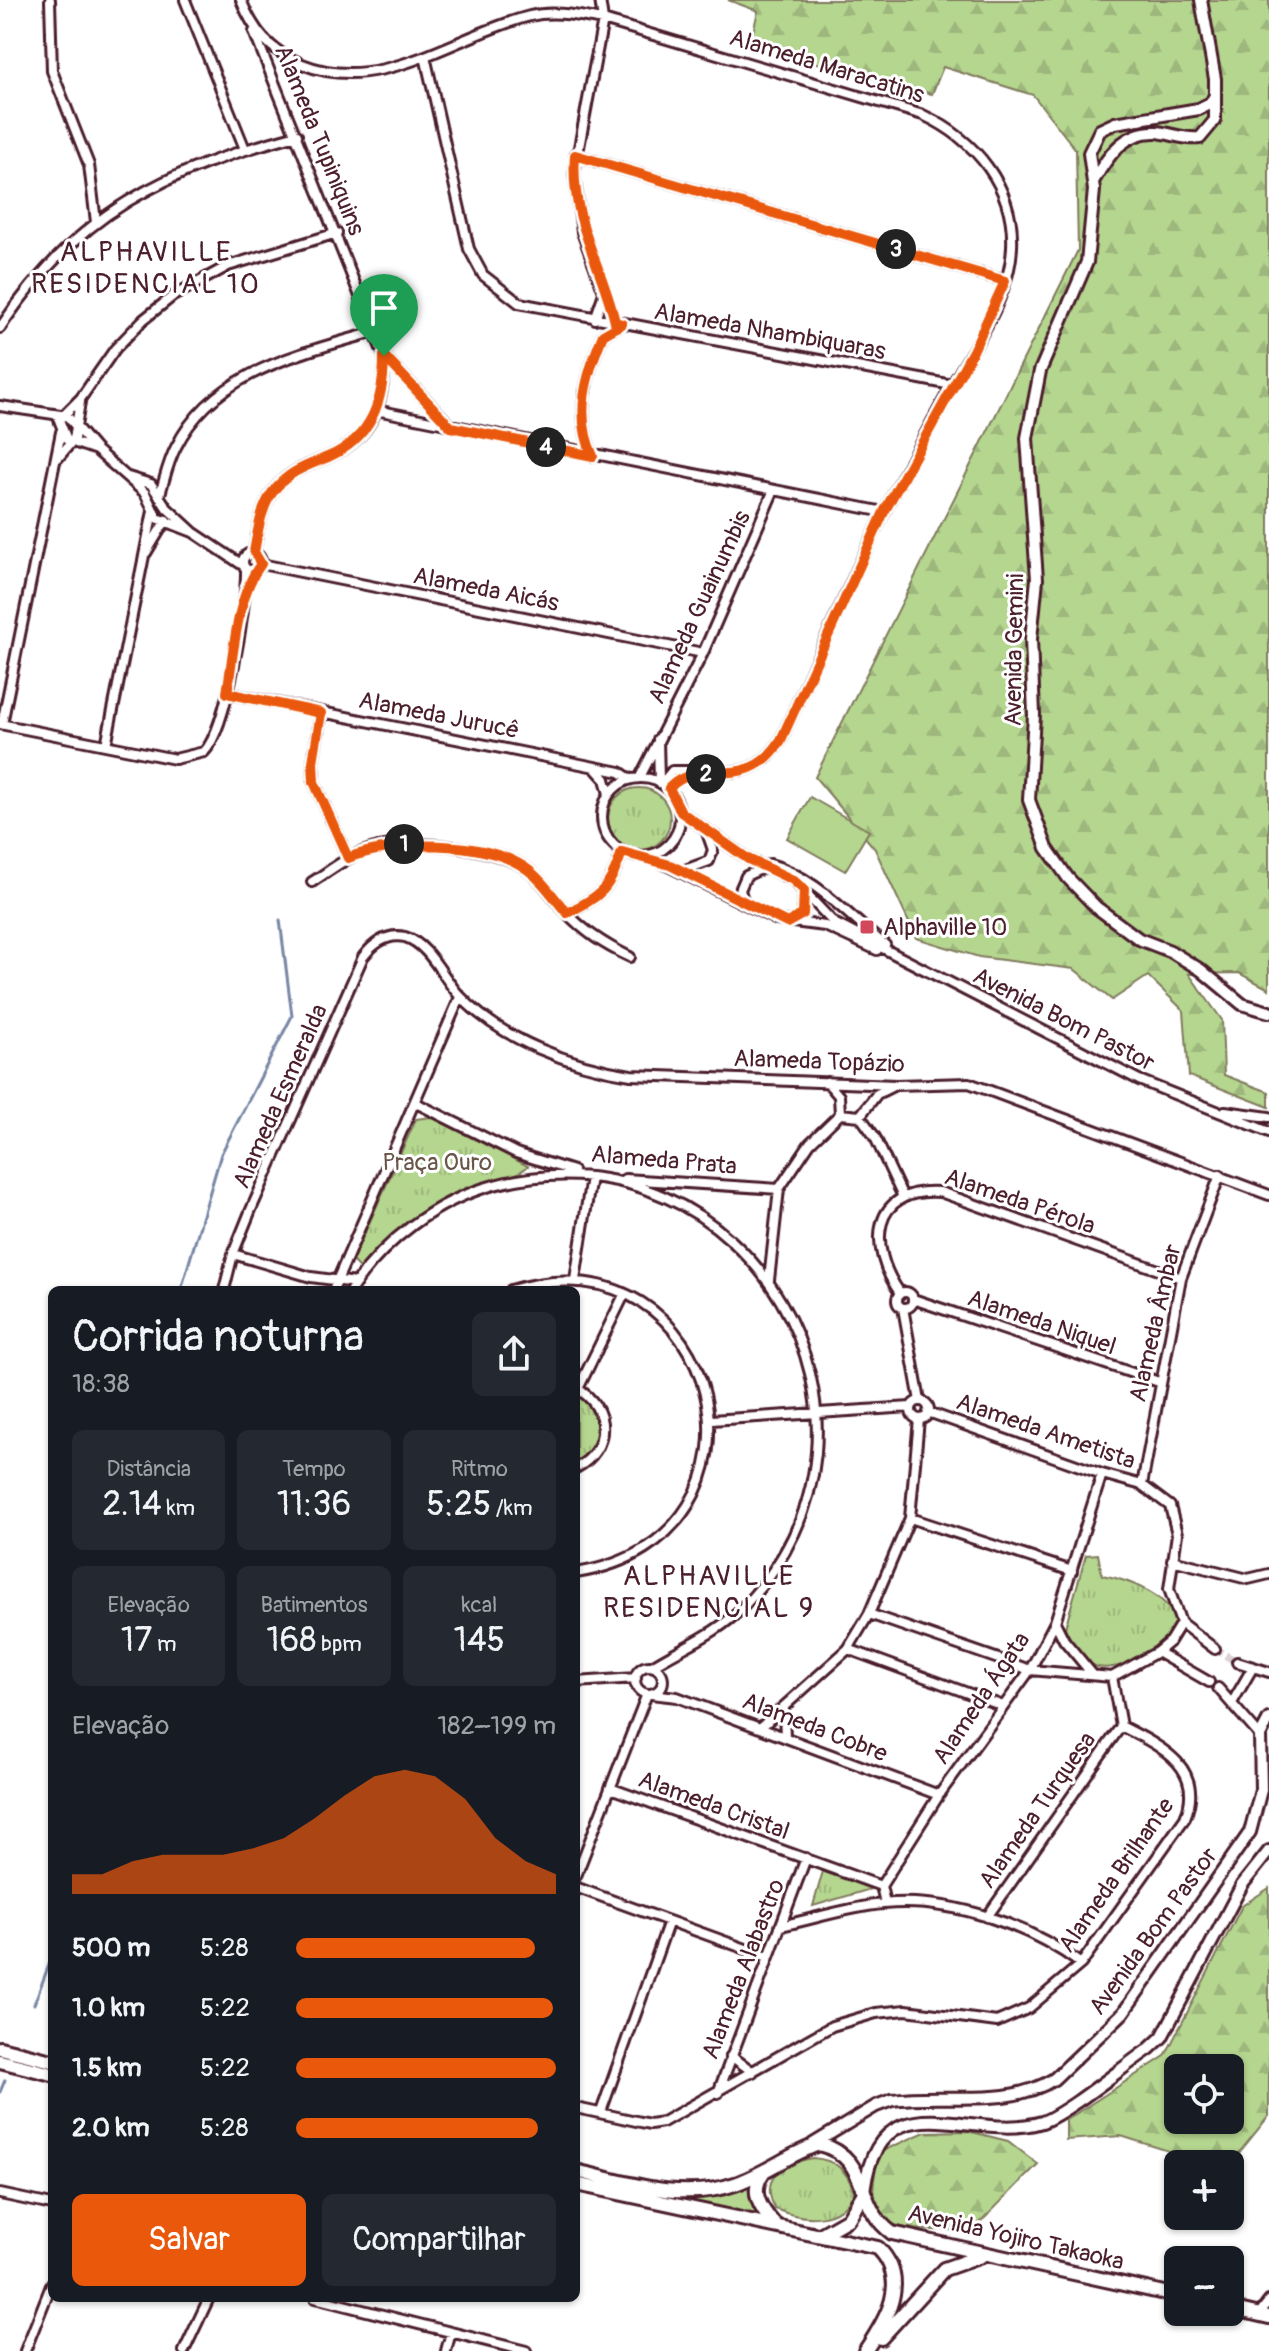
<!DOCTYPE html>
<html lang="pt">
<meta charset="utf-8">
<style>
:root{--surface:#171b24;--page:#242831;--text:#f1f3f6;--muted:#9ea1a6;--accent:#ea580c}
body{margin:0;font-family:Pangolin,sans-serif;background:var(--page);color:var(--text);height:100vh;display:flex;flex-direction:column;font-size:30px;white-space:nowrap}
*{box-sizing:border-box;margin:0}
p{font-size:26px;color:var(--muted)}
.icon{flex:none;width:44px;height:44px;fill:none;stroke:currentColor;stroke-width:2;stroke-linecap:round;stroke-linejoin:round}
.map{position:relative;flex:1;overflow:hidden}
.sheet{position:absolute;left:48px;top:1286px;width:532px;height:1016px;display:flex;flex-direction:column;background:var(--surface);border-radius:12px;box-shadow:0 2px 6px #0004}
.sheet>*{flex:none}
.controls{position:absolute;left:1164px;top:2054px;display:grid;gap:16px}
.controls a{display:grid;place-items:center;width:80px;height:80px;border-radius:12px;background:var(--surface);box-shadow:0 2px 6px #0004;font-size:40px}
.pin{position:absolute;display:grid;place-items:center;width:68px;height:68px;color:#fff;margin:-82px -34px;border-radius:50% 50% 50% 0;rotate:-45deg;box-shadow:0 0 8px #0007}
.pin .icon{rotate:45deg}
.km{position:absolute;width:40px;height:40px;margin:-20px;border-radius:50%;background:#222;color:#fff;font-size:22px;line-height:40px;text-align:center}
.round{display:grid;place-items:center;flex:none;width:84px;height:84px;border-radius:12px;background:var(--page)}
.headline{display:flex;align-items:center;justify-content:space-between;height:136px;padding:0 24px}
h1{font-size:44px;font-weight:600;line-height:60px}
.figures{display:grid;grid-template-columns:repeat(3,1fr);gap:12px;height:136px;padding:8px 24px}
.figures div{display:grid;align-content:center;border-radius:12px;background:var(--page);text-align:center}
.figures b{font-size:34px;font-weight:600}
.figures small{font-size:22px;font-weight:400}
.figures p{font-size:22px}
.chart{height:224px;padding:16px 24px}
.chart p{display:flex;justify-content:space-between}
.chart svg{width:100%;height:144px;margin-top:8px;fill:var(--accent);opacity:.7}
.primary-button{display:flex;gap:16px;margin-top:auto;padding:16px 24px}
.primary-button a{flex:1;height:92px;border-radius:12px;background:var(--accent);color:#fff;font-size:32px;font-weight:600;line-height:92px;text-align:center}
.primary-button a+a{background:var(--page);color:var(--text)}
ul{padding:0 24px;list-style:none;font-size:26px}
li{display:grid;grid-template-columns:128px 96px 1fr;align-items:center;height:60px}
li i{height:20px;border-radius:10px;background:var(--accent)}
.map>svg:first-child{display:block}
.forest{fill:url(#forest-firs);stroke:#807a5d;stroke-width:2;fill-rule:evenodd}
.park{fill:url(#park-tufts);stroke:#807a5d;stroke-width:2}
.pitch{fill:#b5d68f;stroke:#807a5d;stroke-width:2}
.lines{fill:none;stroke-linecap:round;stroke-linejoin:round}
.stream{stroke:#7887a5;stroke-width:3}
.minor-tunnel{stroke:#dbd2d5;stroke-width:8;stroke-dasharray:8 4;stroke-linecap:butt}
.minor-casing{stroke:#4a1f2b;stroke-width:14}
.tertiary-casing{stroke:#4a1f2b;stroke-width:16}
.secondary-casing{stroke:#4a1f2b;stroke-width:18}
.minor{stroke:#fff;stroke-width:8}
.tertiary{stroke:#fff;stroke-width:10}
.secondary{stroke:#fff;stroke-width:12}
.route-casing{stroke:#fff;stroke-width:16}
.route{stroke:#ea580c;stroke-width:10}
.poi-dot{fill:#d1495b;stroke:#fff;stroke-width:3}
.labels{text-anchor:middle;stroke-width:6;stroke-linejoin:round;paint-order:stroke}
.street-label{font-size:24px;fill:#4a1f2b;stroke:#fff}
.poi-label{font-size:24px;fill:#4a1f2b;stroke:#fff;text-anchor:start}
.park-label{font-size:24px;fill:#6a5649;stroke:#fff}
.quarter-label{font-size:28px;letter-spacing:2px;fill:#4a1f2b;stroke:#fff}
</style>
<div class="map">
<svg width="1269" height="2351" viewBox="0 0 1269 2351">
<defs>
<pattern id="forest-firs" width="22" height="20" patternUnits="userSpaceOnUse" patternTransform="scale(2)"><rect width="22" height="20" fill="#b5d68f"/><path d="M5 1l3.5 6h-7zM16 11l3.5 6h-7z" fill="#9db77c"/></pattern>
<pattern id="park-tufts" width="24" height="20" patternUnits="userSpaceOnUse" patternTransform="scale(2)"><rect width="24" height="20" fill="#b5d68f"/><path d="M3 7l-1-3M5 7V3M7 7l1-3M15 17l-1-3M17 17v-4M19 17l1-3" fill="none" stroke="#9db77c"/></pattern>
</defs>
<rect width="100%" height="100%" fill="#fff"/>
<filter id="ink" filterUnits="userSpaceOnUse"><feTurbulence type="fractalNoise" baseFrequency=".0125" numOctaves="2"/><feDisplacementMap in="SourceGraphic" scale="16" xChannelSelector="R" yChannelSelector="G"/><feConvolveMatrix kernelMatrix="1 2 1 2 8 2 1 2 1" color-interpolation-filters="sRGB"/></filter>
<g filter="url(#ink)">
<path class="forest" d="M728,0H1269V989L1239,973L1189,974L1222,1020L1224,1075L1269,1092V1107L1189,1076L1184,1011L1148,976L1112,1000L1074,969L979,957L916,938L875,849L815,777L1078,250L1076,150L1033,95L943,67L932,94L750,45L758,11Z
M1269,1888V2116L1230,2164H1210L1121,2136L1066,2140V2120L1165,2056L1242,1906ZM1230,2068V2120H1178V2068Z
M968,2131L1008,2141L1038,2164L973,2230C908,2229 854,2241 880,2152L925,2132Z"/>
<path class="park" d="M608 819a31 31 0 1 1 62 0a31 31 0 1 1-62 0Z
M431,1117L528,1166C512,1182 460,1190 436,1204C406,1220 382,1244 359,1268L352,1261L416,1119Z
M576,1391L596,1407L600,1442L576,1467Z
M1098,1554L1102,1575C1124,1579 1181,1597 1174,1630C1169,1649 1113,1675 1095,1666C1080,1659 1073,1643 1065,1628L1086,1555Z
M823,1871L871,1889L813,1906Z
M813,2158C835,2160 847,2169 854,2192C840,2223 804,2221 775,2209C759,2177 782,2164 813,2158Z
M755,2183L753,2199L758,2215L685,2200L724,2195Z"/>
<path class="pitch" d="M810,797L869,831L845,871L787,838Z"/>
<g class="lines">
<path class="stream" d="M181,1290L221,1154L292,1016L280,920
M34,2004L52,1957
M0,2092L5,2080"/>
<path class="minor-tunnel" d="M1215,1649L1237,1662"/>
<g class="minor-casing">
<path id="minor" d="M50,0L52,71L89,165L96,222
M185,0L245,149
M241,0C254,32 269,50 302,64C381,96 454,35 530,16C554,10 579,16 603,20L923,115C975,139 1015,187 1012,247C1010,296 976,344 952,385C929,427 905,470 884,513C847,588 815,664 781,740C745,797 702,753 669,788
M600,0L603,20L574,174L582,232L615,322
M254,32L384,356L451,426
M425,56L469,249L483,275L519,303L952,385
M575,155L1005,281
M595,319L605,290
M0,328C77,212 166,170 297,135
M0,406L67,416L96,450L145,493L157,518L193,532
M376,410L884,512
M96,450L67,440L59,420L81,398L115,349L143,320L173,296L228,266L337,233
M593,456C574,415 586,375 603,335L621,324
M58,458L74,439L80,402
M128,477L151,484L167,508L193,532L244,566
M160,494C165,478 168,462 176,447C214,371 300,354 374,332
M254,552C258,532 260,510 272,493C286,472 306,466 328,457C373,438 385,402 384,357
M243 562a9 9 0 1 1 18 0a9 9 0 1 1-18 0Z
M146,553L166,520
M261,564L703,653
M227,693L620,772L630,779
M321,713L313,762L314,782L348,858
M0,724L175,759L204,752C227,729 247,604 246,569
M2,724L61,432
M658,739L659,782
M106,745L153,511
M596,769L605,779L609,794
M640,777L703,653L773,492
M602 817a39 39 0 1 1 78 0a39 39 0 1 1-78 0Z
M662,783L672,771H700
M681,812L748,859L793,880L834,923L1139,1080L1269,1132
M648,856L777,920L825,926L877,950
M770,864C815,876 849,917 885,945
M682,871L709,861L713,850L706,830
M312,882C331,870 349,855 371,849C408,838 497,846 528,870C542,880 553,898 565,911C584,932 605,945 630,957
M744,903L740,890L746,876L765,867
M567,913C601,896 610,889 622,852
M791,922L803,914L804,891
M827,1082L839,1096L840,1114
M416,1103L516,1153L573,1171
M1225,1111L1269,1117
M860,1116L875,1137L903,1197
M625,1179L779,1189
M233,1254L311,1277L356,1283
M575,1280L591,1177
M769,1280L779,1189L810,1143L840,1114L860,1116L877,1094L893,1086
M224,1290L233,1254L250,1212L363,957C373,944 387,933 405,937C429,944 443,978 459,995C501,1040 572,1066 631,1075L896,1085L969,1083L1269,1195
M333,1290L460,997
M351,1290C384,1240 436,1201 494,1185C746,1119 924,1421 743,1607C717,1634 682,1647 652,1666
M511,1290C723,1226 795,1539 576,1573
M897 1300a8 8 0 1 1 16 0a8 8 0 1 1-16 0Z
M900,1293C867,1247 871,1187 940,1192L1181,1278
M913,1299L1159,1382
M903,1308L920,1401
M578,1389L624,1295
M911 1410a9 9 0 1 1 18 0a9 9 0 1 1-18 0Z
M711,1420L911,1407
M576,1468C611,1450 611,1407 576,1388
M1142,1485L1181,1278L1220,1175
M910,1518L1072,1571
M1172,1560L1248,1579L1269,1574
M869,1614L1030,1670L1112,1677L1157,1652L1170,1641L1181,1623L1169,1589L1177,1534L1170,1506L1142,1485L1102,1474L928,1412
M1055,1622L1064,1640L1093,1675
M1181,1623L1215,1649
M848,1649L1003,1706
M1157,1652L1209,1682
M1237,1662L1269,1672
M635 1680a14 14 0 1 1 28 0a14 14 0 1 1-28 0Z
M576,1682L636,1678
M1218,1688L1260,1736
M651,1694L677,1697L939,1795
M1232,1703L1253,1667
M784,1710L785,1737
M760,1728L848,1649L869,1614L910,1518L919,1419
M610,1788L881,1886L885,1903
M576,1876L647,1694
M881,1886L939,1795L1030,1670L1055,1622L1102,1474
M578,1888L768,1957
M987,1917L1121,1726
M780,1926C814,1919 849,1907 883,1904C950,1897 1029,1925 1081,1964
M731,2056L753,2072
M718,2093L806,1858
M576,2108L650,2124L663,2122L832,2026L876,2013L906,2010L997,2022L1029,2008L1081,1964L1185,1818C1206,1767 1160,1746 1121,1726L1112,1677
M601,2112L669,1921
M0,2194L52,2205
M315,2298L526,2351
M1259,2314L1269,2301
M25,2351L52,2283
M184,2351L209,2298
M446,2351L451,2332"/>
</g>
<g class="tertiary-casing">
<path id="tertiary" d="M1215,95L1211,103L1199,109L1115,123L1100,130L1089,153L1094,190L1087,262L1040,371L1027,438L1037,579L1031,639L1034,715L1029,800L1047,848L1068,878L1096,907L1139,939L1170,951L1201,970L1242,1004L1269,1012
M1094,180C1108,156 1124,131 1156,132C1171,133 1184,140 1200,138L1215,120V79L1201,0
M813,2144L876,2106L892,2100C944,2092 1008,2109 1054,2079L1123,2013L1250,1832L1261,1790L1260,1736L1269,1719
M864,2191C879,2074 972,2144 1042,2122C1067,2113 1124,2066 1149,2049L1162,2037L1242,1885L1269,1851"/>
</g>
<g class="secondary-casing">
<path id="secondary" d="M0,2048L52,2061
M0,2061L52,2074
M576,2171C627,2183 683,2202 735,2184C765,2174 789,2154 819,2144C872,2158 853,2205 892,2233L1178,2296
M763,2173C749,2192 761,2209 774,2224
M576,2184L878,2248C911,2281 886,2320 865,2351
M820,2235L848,2219L864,2193
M1230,2308L1269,2317
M881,2338L944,2269L981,2256"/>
</g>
<use href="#minor" class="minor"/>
<use href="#tertiary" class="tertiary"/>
<use href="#secondary" class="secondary"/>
</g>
</g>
<g class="lines" filter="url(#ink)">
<g class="route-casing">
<path id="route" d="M575,155L1005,281L973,351L884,512L781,740C745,797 702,754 669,788L681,812L748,859L793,880L804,890L803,914L787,923L670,865L622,852C610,889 601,896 567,913C554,898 541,878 524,867C482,840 393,840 348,858L314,782L313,762L321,713L227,693C234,653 236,596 261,564L254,552C258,532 260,510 272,493C287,472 306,466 328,457C372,438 384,400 384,356L451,427L593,456C574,415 586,375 603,335L622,324L615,322C601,262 570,221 575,155Z"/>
</g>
<use href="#route" class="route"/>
</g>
<rect class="poi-dot" x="859" y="919" width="16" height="16" rx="4"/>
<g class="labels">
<g class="street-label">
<text transform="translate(827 66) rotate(17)" y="8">Alameda Maracatins</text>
<text transform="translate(320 140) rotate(68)" y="8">Alameda Tupiniquins</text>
<text transform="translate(770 331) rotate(10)" y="8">Alameda Nhambiquaras</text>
<text transform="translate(486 589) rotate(11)" y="8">Alameda Aicás</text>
<text transform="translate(699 607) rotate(-65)" y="8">Alameda Guainumbis</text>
<text transform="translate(1014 650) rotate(-89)" y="8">Avenida Gemini</text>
<text transform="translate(439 715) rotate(11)" y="8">Alameda Jurucê</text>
<text transform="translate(1064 1019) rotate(27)" y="8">Avenida Bom Pastor</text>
<text transform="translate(819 1061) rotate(2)" y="8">Alameda Topázio</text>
<text transform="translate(280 1096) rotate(-66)" y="8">Alameda Esmeralda</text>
<text transform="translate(664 1160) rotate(5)" y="8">Alameda Prata</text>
<text transform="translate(1020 1201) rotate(19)" y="8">Alameda Pérola</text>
<text transform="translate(1042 1322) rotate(19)" y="8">Alameda Niquel</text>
<text transform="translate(1155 1323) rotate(-77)" y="8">Alameda Âmbar</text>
<text transform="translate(1046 1431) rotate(19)" y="8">Alameda Ametista</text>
<text transform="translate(981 1698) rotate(-56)" y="8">Alameda Ágata</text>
<text transform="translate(815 1727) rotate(21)" y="8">Alameda Cobre</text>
<text transform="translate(714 1805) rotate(20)" y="8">Alameda Cristal</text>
<text transform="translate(1037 1810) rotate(-55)" y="8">Alameda Turquesa</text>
<text transform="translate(1116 1875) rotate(-55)" y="8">Alameda Brilhante</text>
<text transform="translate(1153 1931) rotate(-54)" y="8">Avenida Bom Pastor</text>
<text transform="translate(743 1969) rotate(-69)" y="8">Alameda Alabastro</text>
<text transform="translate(1016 2237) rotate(13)" y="8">Avenida Yojiro Takaoka</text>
</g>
<g class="poi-label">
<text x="883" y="935">Alphaville 10</text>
</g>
<g class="park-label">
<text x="437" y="1170">Praça Ouro</text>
</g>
<g class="quarter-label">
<text x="146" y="261">ALPHAVILLE<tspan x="146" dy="32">RESIDENCIAL 10</tspan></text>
<text x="709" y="1585">ALPHAVILLE<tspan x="709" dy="32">RESIDENCIAL 9</tspan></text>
</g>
</g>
</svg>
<div class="controls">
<a><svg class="icon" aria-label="locate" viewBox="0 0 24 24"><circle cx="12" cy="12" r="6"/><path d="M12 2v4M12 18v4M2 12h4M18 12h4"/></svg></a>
<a>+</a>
<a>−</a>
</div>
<div class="pin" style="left:384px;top:356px;background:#1e9e55"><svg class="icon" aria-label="arrive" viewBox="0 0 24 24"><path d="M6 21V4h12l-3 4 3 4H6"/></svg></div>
<b class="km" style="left:404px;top:844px">1</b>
<b class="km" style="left:706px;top:774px">2</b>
<b class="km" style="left:896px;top:249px">3</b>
<b class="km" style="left:546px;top:447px">4</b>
<section class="sheet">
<div class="headline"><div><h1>Corrida noturna</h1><p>18:38</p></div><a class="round"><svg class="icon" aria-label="share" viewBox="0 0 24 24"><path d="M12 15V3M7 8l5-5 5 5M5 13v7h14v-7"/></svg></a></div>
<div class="figures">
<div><p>Distância</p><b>2.14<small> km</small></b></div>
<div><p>Tempo</p><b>11:36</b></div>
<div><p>Ritmo</p><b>5:25<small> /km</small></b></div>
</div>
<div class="figures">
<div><p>Elevação</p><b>17<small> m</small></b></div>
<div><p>Batimentos</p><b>168<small> bpm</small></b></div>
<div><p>kcal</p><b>145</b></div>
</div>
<div class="chart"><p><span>Elevação</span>182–199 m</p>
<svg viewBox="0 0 160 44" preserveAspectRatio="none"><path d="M0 44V38L10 38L20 34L30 32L40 32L50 32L60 30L70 27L80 21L90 14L100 8L110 6L120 8L130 15L140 27L150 34L160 38V44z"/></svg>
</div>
<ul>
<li><b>500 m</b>5:28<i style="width:92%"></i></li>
<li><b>1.0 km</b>5:22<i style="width:99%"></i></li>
<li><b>1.5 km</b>5:22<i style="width:100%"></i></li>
<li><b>2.0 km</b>5:28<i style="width:93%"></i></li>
</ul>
<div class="primary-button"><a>Salvar</a><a>Compartilhar</a></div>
</section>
</div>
